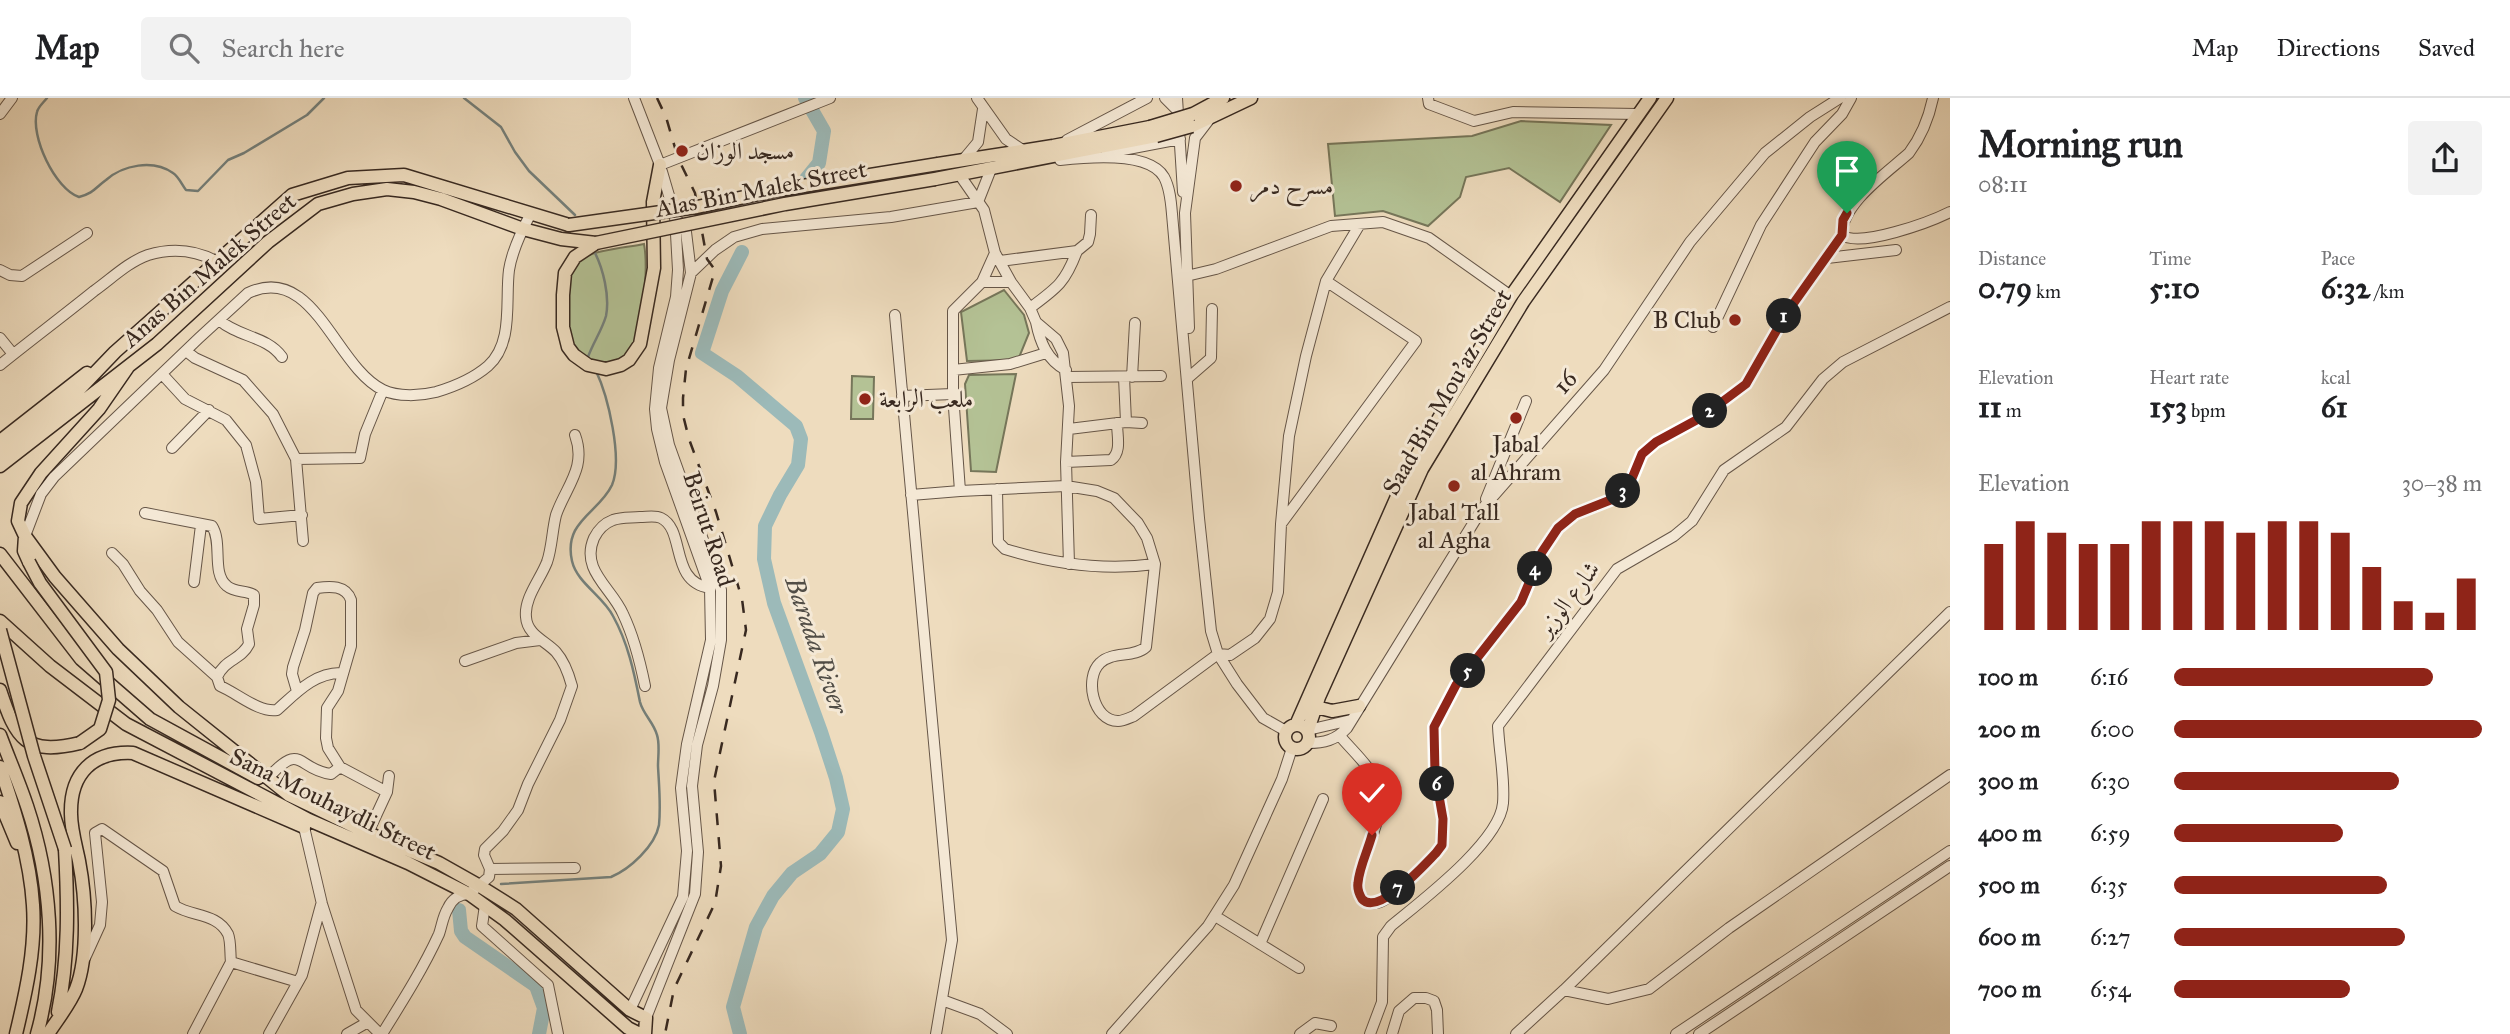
<!DOCTYPE html>
<meta charset="utf-8">
<style>
:root{--surface:#fff;--page:#f2f2f2;--text:#202124;--muted:#757577;--line:#e0e0e0;--accent:#8f2418}
body{margin:0;font-family:"IM FELL Great Primer",Amiri,serif;background:var(--page);color:var(--text);height:100vh;display:flex;flex-direction:column;font-size:26px;white-space:nowrap}
*{box-sizing:border-box;margin:0}
p{font-size:23px;color:var(--muted)}
.icon{flex:none;width:38px;height:38px;fill:none;stroke:currentColor;stroke-width:2;stroke-linecap:round;stroke-linejoin:round}
.map{position:relative;flex:1;overflow:hidden}
.panel{display:flex;flex-direction:column;background:var(--surface);width:560px}
.panel>*{flex:none}
.pin{position:absolute;display:grid;place-items:center;width:60px;height:60px;color:#fff;margin:-72px -30px;border-radius:50% 50% 50% 0;rotate:-45deg;box-shadow:0 0 7px #0007}
.pin .icon{rotate:45deg}
.km{position:absolute;width:35px;height:35px;margin:-18px;border-radius:50%;background:#222;color:#fff;font-size:19px;line-height:35px;text-align:center}
.round{display:grid;place-items:center;flex:none;width:74px;height:74px;border-radius:7px;background:var(--page)}
.headline{display:flex;align-items:center;justify-content:space-between;height:119px;padding:0 28px}
h1{font-size:38px;font-weight:800;line-height:52px}
.metrics{display:grid;grid-template-columns:repeat(3,1fr);gap:10px;height:119px;padding:7px 28px}
.metrics div{display:grid;align-content:center}
.metrics b{font-size:30px;font-weight:800}
.metrics small{font-size:19px;font-weight:400}
.metrics p{font-size:19px}
.chart{height:196px;padding:14px 28px}
.chart p{display:flex;justify-content:space-between}
.chart svg{width:100%;height:126px;margin-top:7px;stroke:var(--accent);stroke-width:6}
ul{padding:0 28px;list-style:none;font-size:23px}
li{display:grid;grid-template-columns:112px 84px 1fr;align-items:center;height:52px}
li i{height:18px;border-radius:9px;background:var(--accent)}
header{display:flex;align-items:center;gap:42px;box-sizing:border-box;height:98px;padding:0 35px;background:var(--surface);border-bottom:2px solid var(--line)}
header strong{font-size:33px}
nav{display:flex;gap:38px;margin-inline-start:auto;font-size:24px}
.search{width:490px;height:63px;background:var(--page);display:flex;align-items:center;gap:18px;box-sizing:border-box;padding:0 24px;border-radius:7px;color:var(--muted);font-size:26px}
main{display:flex;flex:1;min-height:0}
.map>svg:first-child{display:block}
.green{fill:#b4c295;stroke:#76765a;stroke-width:2}
.lines{fill:none;stroke-linecap:round;stroke-linejoin:round}
.stream{stroke:#74807c;stroke-width:2.5}
.river{stroke:#9cbab9;stroke-width:14}
.minor-casing{stroke:#665648;stroke-width:12}
.major-casing{stroke:#382920;stroke-width:15}
.minor{stroke:#f4e8d5;stroke-width:10}
.major{stroke:#eedcbe;stroke-width:12}
.rail{stroke:#382920;stroke-width:2.5;stroke-dasharray:12 12;stroke-linecap:butt}
.major-bridge-casing{stroke:#382920;stroke-width:15;stroke-linecap:butt}
.major-bridge{stroke:#eedcbe;stroke-width:12}
.route-casing{stroke:#fff;stroke-width:14}
.route{stroke:#8f2418;stroke-width:9}
.poi-dot{fill:#8f2418;stroke:#f4e8d5;stroke-width:2.5}
.labels{text-anchor:middle;stroke-width:6;stroke-linejoin:round;paint-order:stroke}
.poi-label{font-size:24px;fill:#382920;stroke:#f4e8d5;text-anchor:start}
.street-label{font-size:24px;fill:#382920;stroke:#f4e8d5}
.water-label{font-size:26px;font-style:italic;fill:#514d46;stroke:#f4e8d5}
</style>
<header>
<strong>Map</strong>
<div class="search"><svg class="icon" aria-label="search" viewBox="0 0 24 24"><circle cx="10" cy="10" r="6"/><path d="M15 15l6 6"/></svg>Search here</div>
<nav><a>Map</a><a>Directions</a><a>Saved</a></nav>
</header>
<main>
<div class="map">
<svg width="1950" height="936" viewBox="0 0 1950 936">
<rect width="100%" height="100%" fill="#eedcbe"/>
<filter id="stains"><feTurbulence type="fractalNoise" baseFrequency=".00286" numOctaves="4"/><feColorMatrix values="0 0 0 0 .2 0 0 0 0 .09 0 0 0 0 .02 0 0 0 .5 -.17"/></filter>
<radialGradient id="worn" r=".72"><stop offset=".6" stop-color="#630" stop-opacity="0"/><stop offset="1" stop-color="#630" stop-opacity=".3"/></radialGradient>
<path class="green" d="M1521,23L1611,27L1560,104L1509,70L1466,79L1460,99L1428,128L1383,113L1335,118L1328,46L1472,38Z
M644,146C648,167 644,234 632,251C618,271 584,268 573,247C566,233 569,214 569,199C569,182 569,166 587,158C598,152 630,149 644,146Z
M1004,192L1024,217L1029,235L1018,262L967,263L961,214Z
M1016,276L996,374L971,373L965,286L969,277Z
M852,278L874,279L873,321H851Z"/>
<g class="lines">
<path class="stream" d="M47,0C44,4 38,9 37,14C30,38 55,91 79,99C94,95 95,90 106,82C123,67 153,61 173,75C179,79 182,87 186,92L198,93L228,62L244,55L307,17L324,0
M464,0L501,29L515,54L529,73L575,117
M589,261L588,259C593,245 602,232 606,218C610,198 603,170 594,153
M501,786L611,779C630,771 655,748 659,727C661,707 659,688 658,668C658,658 660,646 657,637C654,625 643,616 640,604C634,574 628,545 613,518C603,498 577,485 572,463C563,423 599,415 612,387C623,361 608,298 596,273"/>
<path class="river" d="M805,0L824,33L819,65L806,81
M459,812L461,833L465,839L536,888L544,910L539,936
M740,936L733,909L756,829L773,798L792,775L820,756L838,734L843,711L836,680L821,634L774,505L764,461L765,428L780,397L798,367L801,341L796,328L770,306L737,278L702,255L722,193L742,154"/>
<g class="minor-casing">
<path id="minor" d="M977,0L1006,41L1024,53
M1165,0L1177,12
M1177,0L1183,94
M1428,0L1429,6L1474,23L1513,14L1638,16
M1933,0C1929,19 1921,39 1909,55C1888,74 1841,106 1842,137C1860,150 1930,124 1950,114
M0,16L12,0
M1067,42L1147,0
M1107,55L1180,41
M963,62L978,44L983,11
M1060,62C1086,59 1149,53 1164,79C1170,90 1171,104 1172,116L1199,420L1211,533L1218,556L1237,586L1263,620L1286,633
M660,67L830,0
M959,76L984,112L995,155L1011,184L1030,210L1036,224L1056,241L1063,255L1069,308L1066,364L1069,466
M995,155L982,184L953,213V296L960,393L1066,388L1097,393L1114,400L1138,425L1147,440L1155,466L1146,549C1134,560 1112,553 1100,565C1084,580 1093,623 1118,623C1123,623 1129,620 1134,618L1218,556L1230,557L1255,540L1270,521L1278,494L1281,426L1289,338L1306,258L1326,183L1360,126
M1827,160L1896,152
M1000,163L1077,153L1088,144L1090,136L1091,117
M0,172L10,177L22,178L87,135
M691,175L715,152L734,139L762,131L891,119L978,104L991,71
M1178,180L1216,171L1331,128L1383,124L1429,140L1511,198
M982,184H1011
M1030,210C1057,190 1065,185 1077,153
M895,217L952,842L936,936
M219,222C238,239 267,238 282,259
M1036,224C1040,244 1047,262 1066,272
M1713,229L1761,127L1815,44L1842,16L1851,0
M1189,230L1185,115L1195,40L1208,23
M0,240L13,256
M186,253L195,260L243,282L273,316L296,361L303,443
M0,267C31,242 63,218 94,193C111,181 128,164 148,157C171,150 195,152 216,163
M953,272L1010,266L1046,255
M162,276L185,301L226,322L246,347L256,384L259,421L302,417
M1067,279L1161,278
M1124,279L1126,324
M1132,279L1135,225
M1188,280L1211,260L1212,211
M902,298L953,296
M1069,331L1126,324L1142,325
M172,350L209,312
M296,361L360,360L365,336L383,292
M1066,364L1111,362C1122,354 1117,338 1117,325
M997,391L998,444L1005,451C1054,466 1104,473 1155,466
M911,397L960,393
M1486,401L1526,303
M145,415L212,428C223,445 211,475 227,488C235,495 246,492 254,497V507L247,531L249,546C241,562 225,561 217,579
M1281,426L1416,243L1326,183
M25,438L41,396L54,379L199,240L248,195C314,164 335,269 383,292C398,299 420,298 436,294C453,289 474,280 488,268C514,245 505,202 509,172C512,153 521,134 530,117
M112,455L123,466L140,493L157,512L178,544L217,579L220,588C237,595 259,615 277,612C296,595 315,574 342,575
M194,484L201,427
M465,563L516,545L540,542
M645,588C640,563 634,539 623,516C612,490 580,472 594,440C598,432 605,425 613,422C622,419 631,420 640,419C647,419 655,417 661,420C686,432 669,484 710,490
M297,593L292,576L293,569L305,532L313,495L317,490C330,488 346,487 351,502V548L338,593L327,610L326,640L328,650L340,669L387,694
M1308,632L1351,622
M1340,638C1354,655 1380,676 1380,700C1381,728 1362,756 1358,783C1356,800 1369,811 1384,802C1402,791 1421,769 1436,755L1442,747L1443,721L1435,675L1434,629L1456,588L1521,504L1542,454L1557,430L1575,416L1613,401L1622,394L1628,390L1642,356L1656,344L1702,319L1746,286L1786,216L1842,137
M1308,645C1324,645 1336,642 1347,630L1482,411L1604,272L1690,144L1765,55L1810,19L1840,0
M268,680C302,642 297,672 331,676L340,669
M307,724L304,729L322,806L356,912L380,936
M368,735L387,694L389,678
M490,771L575,770
M485,807L482,828L548,887L558,936
M1215,818L1299,870
M1260,846L1323,701
M85,860L100,827L102,804L95,735L102,731L163,773L175,808C193,819 217,815 228,836C231,843 230,856 231,864L298,884
M1564,892L1608,901L1649,891L1729,830L1950,677
M942,902L980,916L1007,936
M630,912L683,799L687,753L681,690L687,646L711,542L710,490L665,364L657,331L655,311L659,270L676,199L678,172L675,118L660,67L634,0
M646,920L695,796L698,754L692,688L697,647L713,588L721,542V492L669,347L661,310L669,262L691,175L686,134L679,124
M193,936L231,864
M269,936L302,877L321,807
M347,936L368,924
M382,936C402,904 423,871 439,836C442,827 443,818 448,810C452,801 460,796 469,796L489,779L490,771L484,757L485,751L503,733L518,712L528,686L560,622L572,588C569,577 564,563 556,554C546,543 527,537 526,519C524,500 540,482 547,464C552,450 552,433 556,417C566,388 587,370 575,337
M1112,936L1208,828L1234,787L1282,681L1292,650
M1300,936L1315,925L1331,928
M1370,936L1382,904L1383,839L1391,828C1420,804 1500,744 1503,705C1505,680 1499,653 1498,628L1617,471L1674,438L1692,423L1724,372L1786,329L1823,281L1843,264L1950,209
M1392,936L1399,913L1414,900H1426L1434,903L1437,912L1438,936
M1516,936L1564,892L1950,514
M1676,936L1950,753
M1699,936L1950,768"/>
</g>
<g class="major-casing">
<path id="major" d="M1193,16L1223,0
M1192,28L1251,0
M938,66L1053,48L1150,29
M935,81L1156,38
M596,145L575,159L565,175L563,197V229L568,249L574,257L588,267L606,271L621,267L629,262L640,246L654,170L653,104L660,67
M128,269L99,311L41,375L21,405L18,423L25,438L55,479L118,551L179,609L289,697L368,735L439,765L478,787L516,811L630,912L646,920L645,936
M0,343L87,275
M0,356L69,302L115,254L292,97L348,80L404,77L569,127
M0,368L157,246L268,144L318,106L353,96L387,91L414,94L441,101L523,131L561,141L596,145
M25,438L24,453L29,464
M0,456L81,561L150,621L258,680
M0,523L50,568L126,626L309,722L408,765L469,796L505,822L628,930L640,936
M0,592C16,641 26,658 80,645
M1316,609L1332,613L1359,608
M1285 639a12 12 0 1 1 24 0a12 12 0 1 1-24 0Z
M1296,627L1410,369L1511,198L1650,0
M1308,632L1319,599L1422,371L1523,204L1667,0
M0,637C9,661 19,684 27,708C51,780 58,862 37,936
M0,669C15,713 30,760 33,807C36,850 26,894 16,936
M0,704L17,745
M58,914C69,859 68,806 65,751
M48,936C57,922 70,906 76,891C83,873 85,846 85,827C85,806 83,784 79,763C76,748 71,731 71,716C70,675 93,653 133,655L304,729"/>
</g>
<use href="#minor" class="minor"/>
<use href="#major" class="major"/>
<path class="rail" d="M657,0L666,19L678,60L695,95L707,161L715,172L686,271L683,300V317L689,341L716,414L742,501L746,532L714,683L721,768L715,805L674,891L665,936"/>
<g class="major-bridge-casing">
<path id="major-bridge" d="M1150,29L1193,16
M1156,38L1192,28
M569,127L697,109L778,92L938,66
M596,145L785,106L935,81
M29,464L40,485L106,574L109,602L100,631L80,645
M0,532L34,658L65,751"/>
</g>
<use href="#major-bridge" class="major-bridge"/>
</g>
<g class="lines">
<g class="route-casing">
<path id="route" d="M1372,737C1368,752 1359,770 1358,785C1357,791 1359,796 1362,801C1378,819 1424,767 1436,755L1442,747L1443,721L1435,675L1434,629L1456,587L1521,504L1542,454L1558,430L1575,416L1613,401L1622,394L1628,390L1642,356L1656,344L1702,319L1746,286L1786,216L1842,137L1843,122L1847,115"/>
</g>
<use href="#route" class="route"/>
</g>
<g class="poi-dot">
<circle cx="682" cy="53" r="7"/>
<circle cx="1236" cy="88" r="7"/>
<circle cx="1735" cy="222" r="7"/>
<circle cx="865" cy="301" r="7"/>
<circle cx="1516" cy="320" r="7"/>
<circle cx="1454" cy="388" r="7"/>
</g>
<g class="labels">
<g class="poi-label">
<text x="696" y="61">مسجد الوزان</text>
<text x="1250" y="96">مسرح دمر</text>
<text x="1721" y="230" text-anchor="end">B Club</text>
<text x="879" y="309">ملعب الرابعة</text>
<text x="1516" y="354" text-anchor="middle">Jabal<tspan x="1516" dy="28">al Ahram</tspan></text>
<text x="1454" y="422" text-anchor="middle">Jabal Tall<tspan x="1454" dy="28">al Agha</tspan></text>
</g>
<g class="street-label">
<text transform="translate(761 91) rotate(-11)" y="8">Alas Bin Malek Street</text>
<text transform="translate(209 172) rotate(-41)" y="8">Anas Bin Malek Street</text>
<text transform="translate(1565 284) rotate(-49)" y="8">16</text>
<text transform="translate(1447 294) rotate(-60)" y="8">Saad Bin Mou'az Street</text>
<text transform="translate(709 431) rotate(72)" y="8">Beirut Road</text>
<text transform="translate(1568 501) rotate(-53)" y="8">شارع الوزير</text>
<text transform="translate(333 706) rotate(26)" y="8">Sana Mouhaydli Street</text>
</g>
<g class="water-label">
<text transform="translate(817 547) rotate(71)" y="9">Barada River</text>
</g>
</g>
<rect width="100%" height="100%" filter="url(#stains)"/>
<rect width="100%" height="100%" fill="url(#worn)"/>
</svg>
<div class="pin" style="left:1847px;top:115px;background:#1e9e55"><svg class="icon" aria-label="arrive" viewBox="0 0 24 24"><path d="M6 21V4h12l-3 4 3 4H6"/></svg></div>
<div class="pin" style="left:1372px;top:737px;background:#d93025"><svg class="icon" aria-label="check" viewBox="0 0 24 24"><path d="M5 12l5 5 9-10"/></svg></div>
<b class="km" style="left:1784px;top:218px">1</b>
<b class="km" style="left:1710px;top:313px">2</b>
<b class="km" style="left:1623px;top:393px">3</b>
<b class="km" style="left:1535px;top:471px">4</b>
<b class="km" style="left:1468px;top:573px">5</b>
<b class="km" style="left:1437px;top:686px">6</b>
<b class="km" style="left:1398px;top:790px">7</b>
</div>
<section class="panel">
<div class="headline"><div><h1>Morning run</h1><p>08:11</p></div><a class="round"><svg class="icon" aria-label="share" viewBox="0 0 24 24"><path d="M12 15V3M7 8l5-5 5 5M5 13v7h14v-7"/></svg></a></div>
<div class="metrics">
<div><p>Distance</p><b>0.79<small> km</small></b></div>
<div><p>Time</p><b>5:10</b></div>
<div><p>Pace</p><b>6:32<small> /km</small></b></div>
</div>
<div class="metrics">
<div><p>Elevation</p><b>11<small> m</small></b></div>
<div><p>Heart rate</p><b>153<small> bpm</small></b></div>
<div><p>kcal</p><b>61</b></div>
</div>
<div class="chart"><p><span>Elevation</span>30–38 m</p>
<svg viewBox="0 0 160 44" preserveAspectRatio="none"><path d="M5 44V14M15 44V6M25 44V10M35 44V14M45 44V14M55 44V6M65 44V6M75 44V6M85 44V10M95 44V6M105 44V6M115 44V10M125 44V22M135 44V34M145 44V38M155 44V26"/></svg>
</div>
<ul>
<li><b>100 m</b>6:16<i style="width:84%"></i></li>
<li><b>200 m</b>6:00<i style="width:100%"></i></li>
<li><b>300 m</b>6:30<i style="width:73%"></i></li>
<li><b>400 m</b>6:59<i style="width:55%"></i></li>
<li><b>500 m</b>6:35<i style="width:69%"></i></li>
<li><b>600 m</b>6:27<i style="width:75%"></i></li>
<li><b>700 m</b>6:54<i style="width:57%"></i></li>
</ul>
</section>
</main>
